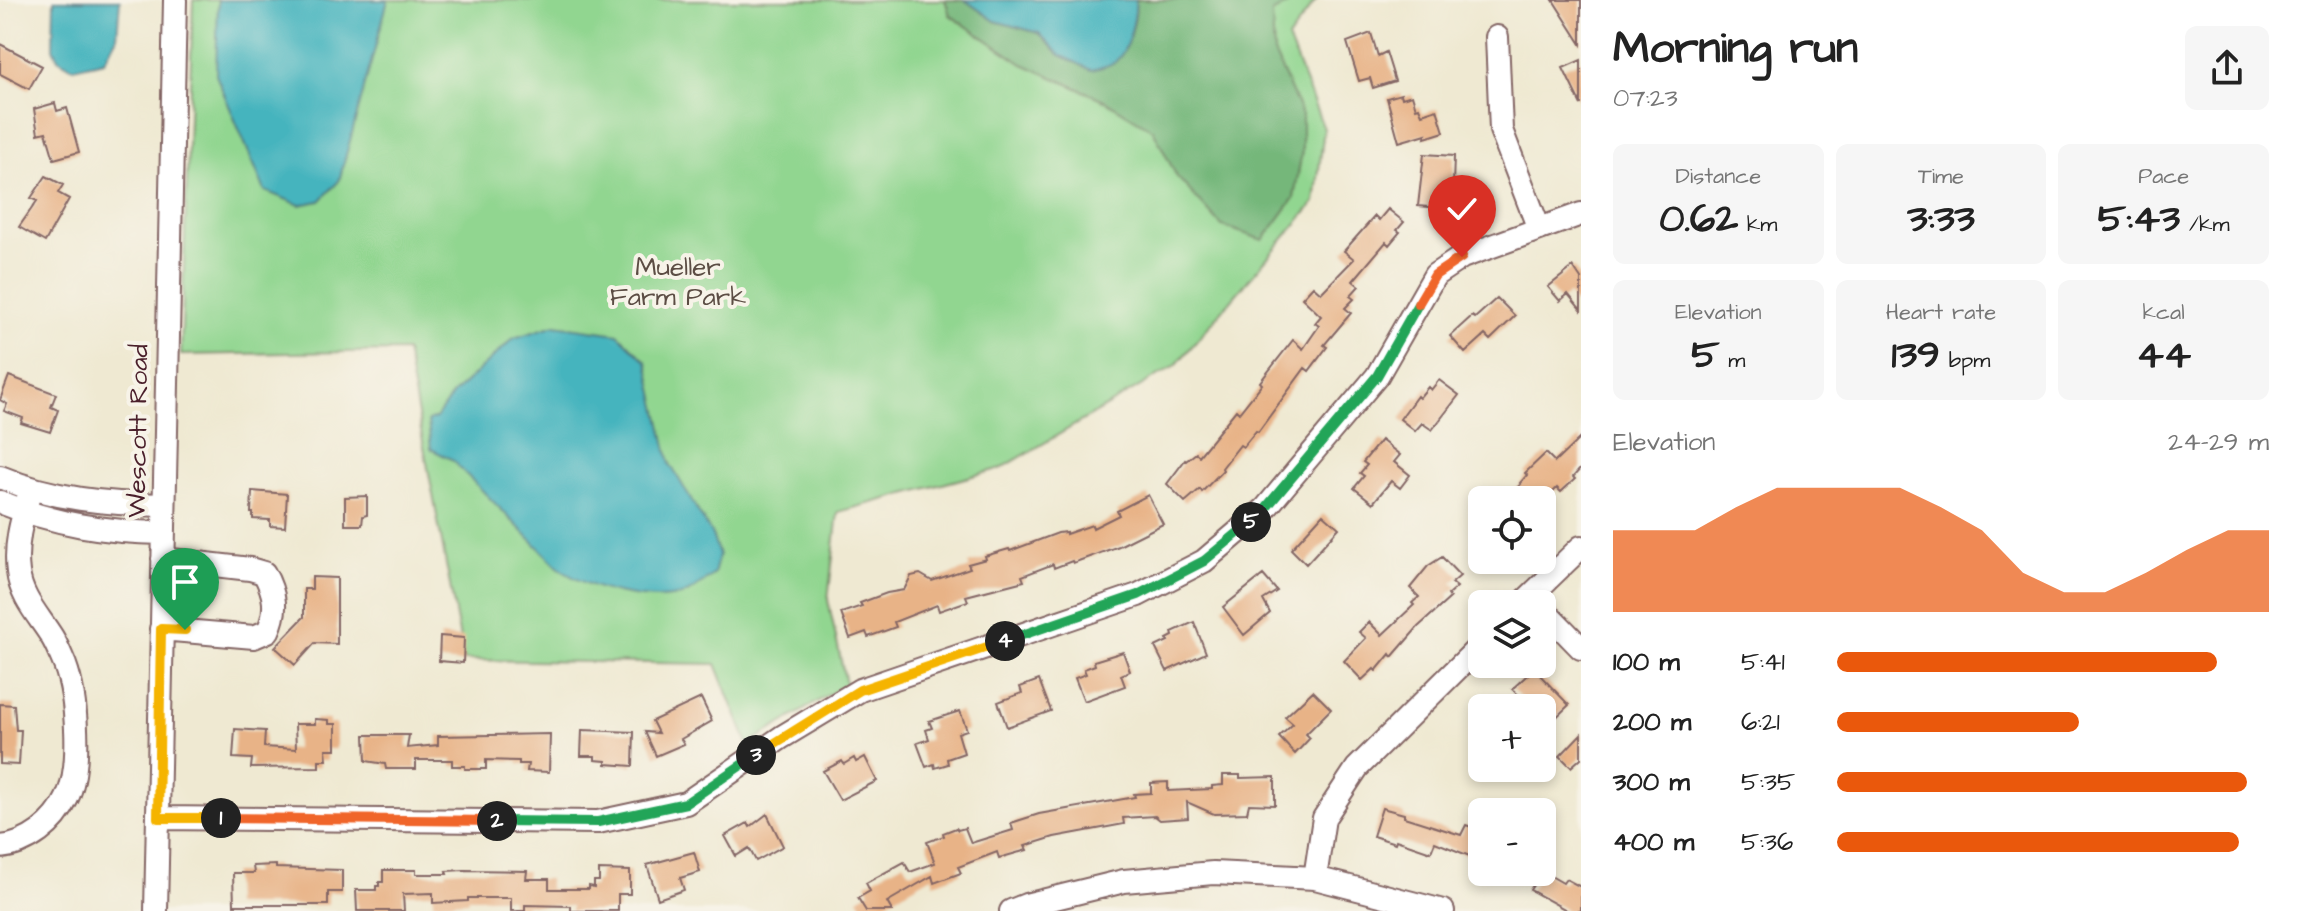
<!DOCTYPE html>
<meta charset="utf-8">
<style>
:root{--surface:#fff;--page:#f6f6f6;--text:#222;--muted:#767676;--accent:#ea580c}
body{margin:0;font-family:"Architects Daughter",sans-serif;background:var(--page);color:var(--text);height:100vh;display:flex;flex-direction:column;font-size:30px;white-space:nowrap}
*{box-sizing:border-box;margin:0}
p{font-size:26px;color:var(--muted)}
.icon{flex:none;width:44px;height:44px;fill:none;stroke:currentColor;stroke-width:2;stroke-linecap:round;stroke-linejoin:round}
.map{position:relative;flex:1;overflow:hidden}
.sheet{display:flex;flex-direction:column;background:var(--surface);width:720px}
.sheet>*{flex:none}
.tools{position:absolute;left:1468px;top:486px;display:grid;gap:16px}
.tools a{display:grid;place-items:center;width:88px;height:88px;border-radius:12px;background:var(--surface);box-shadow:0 4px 12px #0003;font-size:40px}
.pin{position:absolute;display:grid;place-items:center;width:68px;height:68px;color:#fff;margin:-82px -34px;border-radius:50% 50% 50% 0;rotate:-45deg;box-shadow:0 0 8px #0007}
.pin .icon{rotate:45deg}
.km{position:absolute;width:40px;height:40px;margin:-20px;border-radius:50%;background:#222;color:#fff;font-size:22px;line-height:40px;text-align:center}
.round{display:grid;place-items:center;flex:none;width:84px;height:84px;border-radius:12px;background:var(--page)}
.overview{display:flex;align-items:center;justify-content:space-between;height:136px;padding:0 32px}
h1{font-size:44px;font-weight:700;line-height:60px}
.figures{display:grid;grid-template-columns:repeat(3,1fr);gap:12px;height:136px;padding:8px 32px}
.figures div{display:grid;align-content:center;border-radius:12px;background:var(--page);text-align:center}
.figures b{font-size:40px;font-weight:700}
.figures small{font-size:22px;font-weight:400}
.figures p{font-size:22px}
.chart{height:224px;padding:16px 32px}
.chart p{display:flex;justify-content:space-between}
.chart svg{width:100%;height:144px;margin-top:8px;fill:var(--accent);opacity:.7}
ul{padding:0 32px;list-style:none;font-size:26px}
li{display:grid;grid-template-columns:128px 96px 1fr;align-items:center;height:60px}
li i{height:20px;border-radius:10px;background:var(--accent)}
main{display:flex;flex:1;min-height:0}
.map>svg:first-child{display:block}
.green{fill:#91d690;stroke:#6e7a5e;stroke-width:2}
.forest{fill:#74b77a;stroke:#5f6b52;stroke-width:2}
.water{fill:#45b4be;stroke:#486a74;stroke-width:2}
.building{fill:#e8b387}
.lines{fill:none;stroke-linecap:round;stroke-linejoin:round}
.minor-casing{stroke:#846665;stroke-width:26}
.minor{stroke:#fff;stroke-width:22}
.split-1-casing{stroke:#fff;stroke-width:16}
.split-2-casing{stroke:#fff;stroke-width:16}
.split-3-casing{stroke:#fff;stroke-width:16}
.split-4-casing{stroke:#fff;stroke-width:16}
.split-5-casing{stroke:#fff;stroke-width:16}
.split-6-casing{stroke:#fff;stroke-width:16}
.split-7-casing{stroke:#fff;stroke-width:16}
.split-1{stroke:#f5b400;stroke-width:10}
.split-2{stroke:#f0652b;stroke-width:10}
.split-3{stroke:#22a559;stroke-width:10}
.split-4{stroke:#f5b400;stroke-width:10}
.split-5{stroke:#22a559;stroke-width:10}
.split-6{stroke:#22a559;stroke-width:10}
.split-7{stroke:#f0652b;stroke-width:10}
.labels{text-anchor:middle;stroke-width:8;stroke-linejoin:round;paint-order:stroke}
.park-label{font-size:26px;fill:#5c4d44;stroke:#f7f3e8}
.street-label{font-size:26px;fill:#4a1f2b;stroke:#f7f3e8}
</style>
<main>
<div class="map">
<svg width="1581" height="911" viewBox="0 0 1581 911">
<rect width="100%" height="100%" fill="#f7f3e8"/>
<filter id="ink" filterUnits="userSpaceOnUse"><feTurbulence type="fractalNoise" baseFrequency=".0125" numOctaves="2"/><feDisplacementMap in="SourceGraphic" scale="16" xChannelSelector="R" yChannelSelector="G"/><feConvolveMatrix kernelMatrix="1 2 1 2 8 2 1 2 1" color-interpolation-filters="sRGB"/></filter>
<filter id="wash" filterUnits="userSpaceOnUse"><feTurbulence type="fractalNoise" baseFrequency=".006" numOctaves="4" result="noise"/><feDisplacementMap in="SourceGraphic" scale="32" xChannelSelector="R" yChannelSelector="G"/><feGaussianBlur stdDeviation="1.8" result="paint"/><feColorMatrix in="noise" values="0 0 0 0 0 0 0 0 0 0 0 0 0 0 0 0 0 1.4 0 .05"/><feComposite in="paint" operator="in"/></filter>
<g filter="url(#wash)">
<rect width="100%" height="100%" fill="#efe9d2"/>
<path class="green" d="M193,0H1316L1288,39L1324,129L1315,202L1176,365L1002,468L838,512L828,600L846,684L748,744L716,664L464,660L406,351L181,355Z"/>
<path class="forest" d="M945,0H965L995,21L1039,33L1060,55L1115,62C1127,45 1138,22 1135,0H1295L1272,13L1274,53L1302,115V151L1294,198L1263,240L1222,226L1177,177L1153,130L1104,100L1023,64L950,15Z"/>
<path class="water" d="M54,0H120L117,37L104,61L73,68L58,59L53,48Z
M218,0H388L339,181L320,201L300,205L265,191L216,75Z
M965,0H1135C1137,15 1128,51 1116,61C1110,66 1098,68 1091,70L1060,55L1039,33L995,21Z
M555,325L618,334L647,362L670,464L712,535L719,555L714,574C705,581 693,592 682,595C645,604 590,590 560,569L451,459L431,449L428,421L436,418L453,394L514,338Z"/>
<g id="blocks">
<path class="building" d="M1553,0H1581V44Z
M1371,33L1378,56L1386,52L1395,81L1373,88L1370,78L1359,81L1347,42Z
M0,44L42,66L29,89L0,74Z
M1581,60V105L1563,68Z
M1401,94L1402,98L1412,95L1416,108L1419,107L1422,114L1437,109L1444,132L1425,138L1426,134L1399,142L1387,98Z
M55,103L57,111L67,108L79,152L54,159L46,132L38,134L34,109Z
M1424,154L1454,156L1453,186H1447V198H1440V208L1418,206Z
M46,176L63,185L58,193L69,199L45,242L19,227L37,201L31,198Z
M1388,209L1404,222L1397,230L1400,232L1389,245L1386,242L1353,281L1359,286L1350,296L1354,299L1345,308L1351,313L1324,345L1327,347L1309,371L1305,368L1258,432L1256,431L1243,447L1240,445L1222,468L1223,470L1202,492L1200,489L1185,502L1167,484L1185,460L1186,461L1196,453L1199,456L1236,410L1239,413L1262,384L1260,382L1293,340L1303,349L1319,326L1315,323L1321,316L1302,298L1313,286L1321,293L1354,259L1344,251L1375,216L1379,220Z
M1573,267L1581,279V310L1568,294L1560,301L1548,287Z
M1497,298L1515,316L1490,340L1485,335L1465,353L1450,336L1472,316L1475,318Z
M9,376L56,394L51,407L58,410L50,432L21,423L23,418L4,411L7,404L0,400Z
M1439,380L1459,395L1432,430L1422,423L1415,431L1400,419L1417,396L1419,398L1428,387L1431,390Z
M1581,437V468L1573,477L1575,479L1561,492L1557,488L1549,496L1546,492L1537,500H1504L1521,484L1520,483L1527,475L1525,473L1546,453L1555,462Z
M1381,440L1400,455L1394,462L1410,475L1400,488L1391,481L1373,503L1354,488L1364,476L1360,473L1367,465L1363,462Z
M252,491L287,494L285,527L270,526V520L253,519V513H251Z
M1148,495L1163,524L1119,546L1073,563L1072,561L1054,568L1053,564L1022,576L1024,581L966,596L968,601L939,611L937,605L894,622L896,627L868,637L866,632L850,638L841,613L862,606L860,603L887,593L904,590L911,576L920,574L932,581L970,568L968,564L986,559L985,556L1009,549L1010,551L1058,533L1066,532V534L1092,525L1093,528L1119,515L1117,511Z
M367,496V515L363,516L362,525H345V497Z
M1323,514L1339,528L1306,564L1291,549Z
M1442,557L1460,576L1452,583L1457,587L1448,595L1450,598L1418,627L1392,657L1390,654L1376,671L1374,669L1362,680L1344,661L1366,638L1359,632L1369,622L1382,635L1414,605L1412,603L1419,597L1410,588L1428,566Z
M1263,575L1277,591L1263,600L1270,613L1244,635L1223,607Z
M312,577L337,578V644L315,643L295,665L275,647L304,617V589H312Z
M1194,622L1206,653L1167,671L1155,647L1168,641L1167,639L1173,636L1172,632Z
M440,636L464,638L463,663L439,661Z
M1123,652L1130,671L1121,675L1125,686L1084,701L1075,678L1086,674L1084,669L1095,665L1094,661Z
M1534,669L1569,705L1542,731V708H1533L1512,689Z
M1039,680L1051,711L1007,727L998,702L1022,693L1020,687Z
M1313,691L1331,709L1306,734L1310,738L1295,754L1279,737L1293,724L1285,717Z
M701,698L712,721L681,739L684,744L656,756L645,732L658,733L652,721Z
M0,704L14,705L16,730H21L19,765L0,764Z
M960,711L967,730L958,733L964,753L947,759L948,764L935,768L934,764L926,767L917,743L929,739L926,730L932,728L929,721Z
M315,719L329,720V724H336V749H326L327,760H319V767L251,768L252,759L233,758L235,729L265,731L264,747L296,749L295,724H315Z
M582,730L634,732L633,766L606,764V761L595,760V756H581Z
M550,734L549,772L527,771L528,764H519V761L486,760V769H465V766H452V760H416V769H386L385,764L366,761L365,735H409L407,748L438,745V736Z
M1581,734V758L1571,767L1560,756Z
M865,757L877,781L840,800L823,771L842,761L844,764L854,758L856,762Z
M1223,775H1240V778L1275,777V805L1249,804L1247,813L1214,814L1187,802L1188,818L1160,820L1155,816L1123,818L1124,824L1054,837L1025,846L1027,850L999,858L997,852L958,867L961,873L934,883L932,876L887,902L892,911H866L858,898L870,891L866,883L904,862L910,872L935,863L927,842L944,836L943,833L956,828L958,830L965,828L971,843L1013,830L1011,823L1039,814L1135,797L1134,794L1151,793V783L1168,782V791L1212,789V786L1223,785Z
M1382,808L1404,814V817L1461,835L1466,825L1482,831V861L1435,842L1431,852L1396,840L1395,843L1373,836Z
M767,814L783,846L756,861L749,848L736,856L725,836L748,823L750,827Z
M694,852L700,872L680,878L684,890L658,899L647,865Z
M276,865V868L342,870V892H328V905H234L233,873H254L253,866Z
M383,870H416V874H447L446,871L464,870L527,871L526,879H549V889H589V886L594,887V881H599V870L630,871V894H618V911H571V906L525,905V911H511V898H468V901L433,903V893L403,894L404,911H357L356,890H376V886H379V882H383Z
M1542,871L1563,883L1566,879L1581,887V911H1568L1530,890Z"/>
</g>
</g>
<g filter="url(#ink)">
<use href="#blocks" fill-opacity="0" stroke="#846665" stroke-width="2"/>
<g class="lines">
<g class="minor-casing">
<path id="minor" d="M1497,37L1501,130L1539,229
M0,477C52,499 108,504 164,505
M0,502C55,524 104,532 163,533
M1522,604L1581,547
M1542,608L1581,648
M161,629L254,637L268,631C278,610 275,593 264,573L250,569L163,559
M158,818L598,822L686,803L782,737L860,690L1138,595L1204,561L1265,509L1377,376L1435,275L1462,257L1581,214
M0,847C28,845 55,824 67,798C82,767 77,697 65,665C61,656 57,645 52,637C39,616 21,598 18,572C14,543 23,516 31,488
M1315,878L1324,818L1357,768L1482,644
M156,911L175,0
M1011,911L1026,905L1124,881L1213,873L1315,878L1443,911"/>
</g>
<use href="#minor" class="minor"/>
</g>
</g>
<g class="lines" filter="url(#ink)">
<g class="split-1-casing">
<path id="split-1" d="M185,630L161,629L158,818H221"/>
</g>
<g class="split-2-casing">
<path id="split-2" d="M221,818L497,821"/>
</g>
<g class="split-3-casing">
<path id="split-3" d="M497,821L598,822L686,803L756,755"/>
</g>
<g class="split-4-casing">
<path id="split-4" d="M756,755L860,690L1005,641"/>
</g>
<g class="split-5-casing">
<path id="split-5" d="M1005,641L1138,595L1204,561L1251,522"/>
</g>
<g class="split-6-casing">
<path id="split-6" d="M1251,522L1265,509L1377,376L1418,304"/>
</g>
<g class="split-7-casing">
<path id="split-7" d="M1418,304L1435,275L1462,257"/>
</g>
<use href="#split-1" class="split-1"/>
<use href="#split-2" class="split-2"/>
<use href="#split-3" class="split-3"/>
<use href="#split-4" class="split-4"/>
<use href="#split-5" class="split-5"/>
<use href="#split-6" class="split-6"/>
<use href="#split-7" class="split-7"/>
</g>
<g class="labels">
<g class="park-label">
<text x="678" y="275">Mueller<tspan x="678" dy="30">Farm Park</tspan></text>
</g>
<g class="street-label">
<text transform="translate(137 431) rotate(-89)" y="9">Wescott Road</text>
</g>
</g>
</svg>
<div class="tools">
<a><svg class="icon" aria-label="locate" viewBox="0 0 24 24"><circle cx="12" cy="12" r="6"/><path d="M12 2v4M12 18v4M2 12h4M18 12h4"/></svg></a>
<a><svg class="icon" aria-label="layers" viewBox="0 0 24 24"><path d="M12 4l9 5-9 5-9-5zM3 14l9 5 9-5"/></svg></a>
<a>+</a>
<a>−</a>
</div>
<div class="pin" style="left:185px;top:630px;background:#1e9e55"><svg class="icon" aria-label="arrive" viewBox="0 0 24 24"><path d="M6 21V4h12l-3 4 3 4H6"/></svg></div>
<div class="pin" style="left:1462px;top:257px;background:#d93025"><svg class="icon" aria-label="check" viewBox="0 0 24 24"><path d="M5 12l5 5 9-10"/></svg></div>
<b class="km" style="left:221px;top:818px">1</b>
<b class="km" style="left:497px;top:821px">2</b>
<b class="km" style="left:756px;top:755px">3</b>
<b class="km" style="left:1005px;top:641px">4</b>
<b class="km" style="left:1251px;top:522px">5</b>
</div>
<section class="sheet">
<div class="overview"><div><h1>Morning run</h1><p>07:23</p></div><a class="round"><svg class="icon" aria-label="share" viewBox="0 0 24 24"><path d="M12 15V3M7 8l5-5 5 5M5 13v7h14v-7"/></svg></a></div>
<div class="figures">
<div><p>Distance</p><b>0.62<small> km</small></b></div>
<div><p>Time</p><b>3:33</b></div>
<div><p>Pace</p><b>5:43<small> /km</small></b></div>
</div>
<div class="figures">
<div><p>Elevation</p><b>5<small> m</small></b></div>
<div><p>Heart rate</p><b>139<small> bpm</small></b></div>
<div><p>kcal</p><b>44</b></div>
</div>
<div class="chart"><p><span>Elevation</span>24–29 m</p>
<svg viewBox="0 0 160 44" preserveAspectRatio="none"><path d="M0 44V19L10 19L20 19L30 12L40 6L50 6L60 6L70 6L80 12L90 19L100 32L110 38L120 38L130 32L140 25L150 19L160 19V44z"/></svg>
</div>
<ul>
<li><b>100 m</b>5:41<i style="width:88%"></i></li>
<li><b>200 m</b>6:21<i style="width:56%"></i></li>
<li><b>300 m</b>5:35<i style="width:95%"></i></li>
<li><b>400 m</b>5:36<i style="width:93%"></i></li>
</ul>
</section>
</main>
